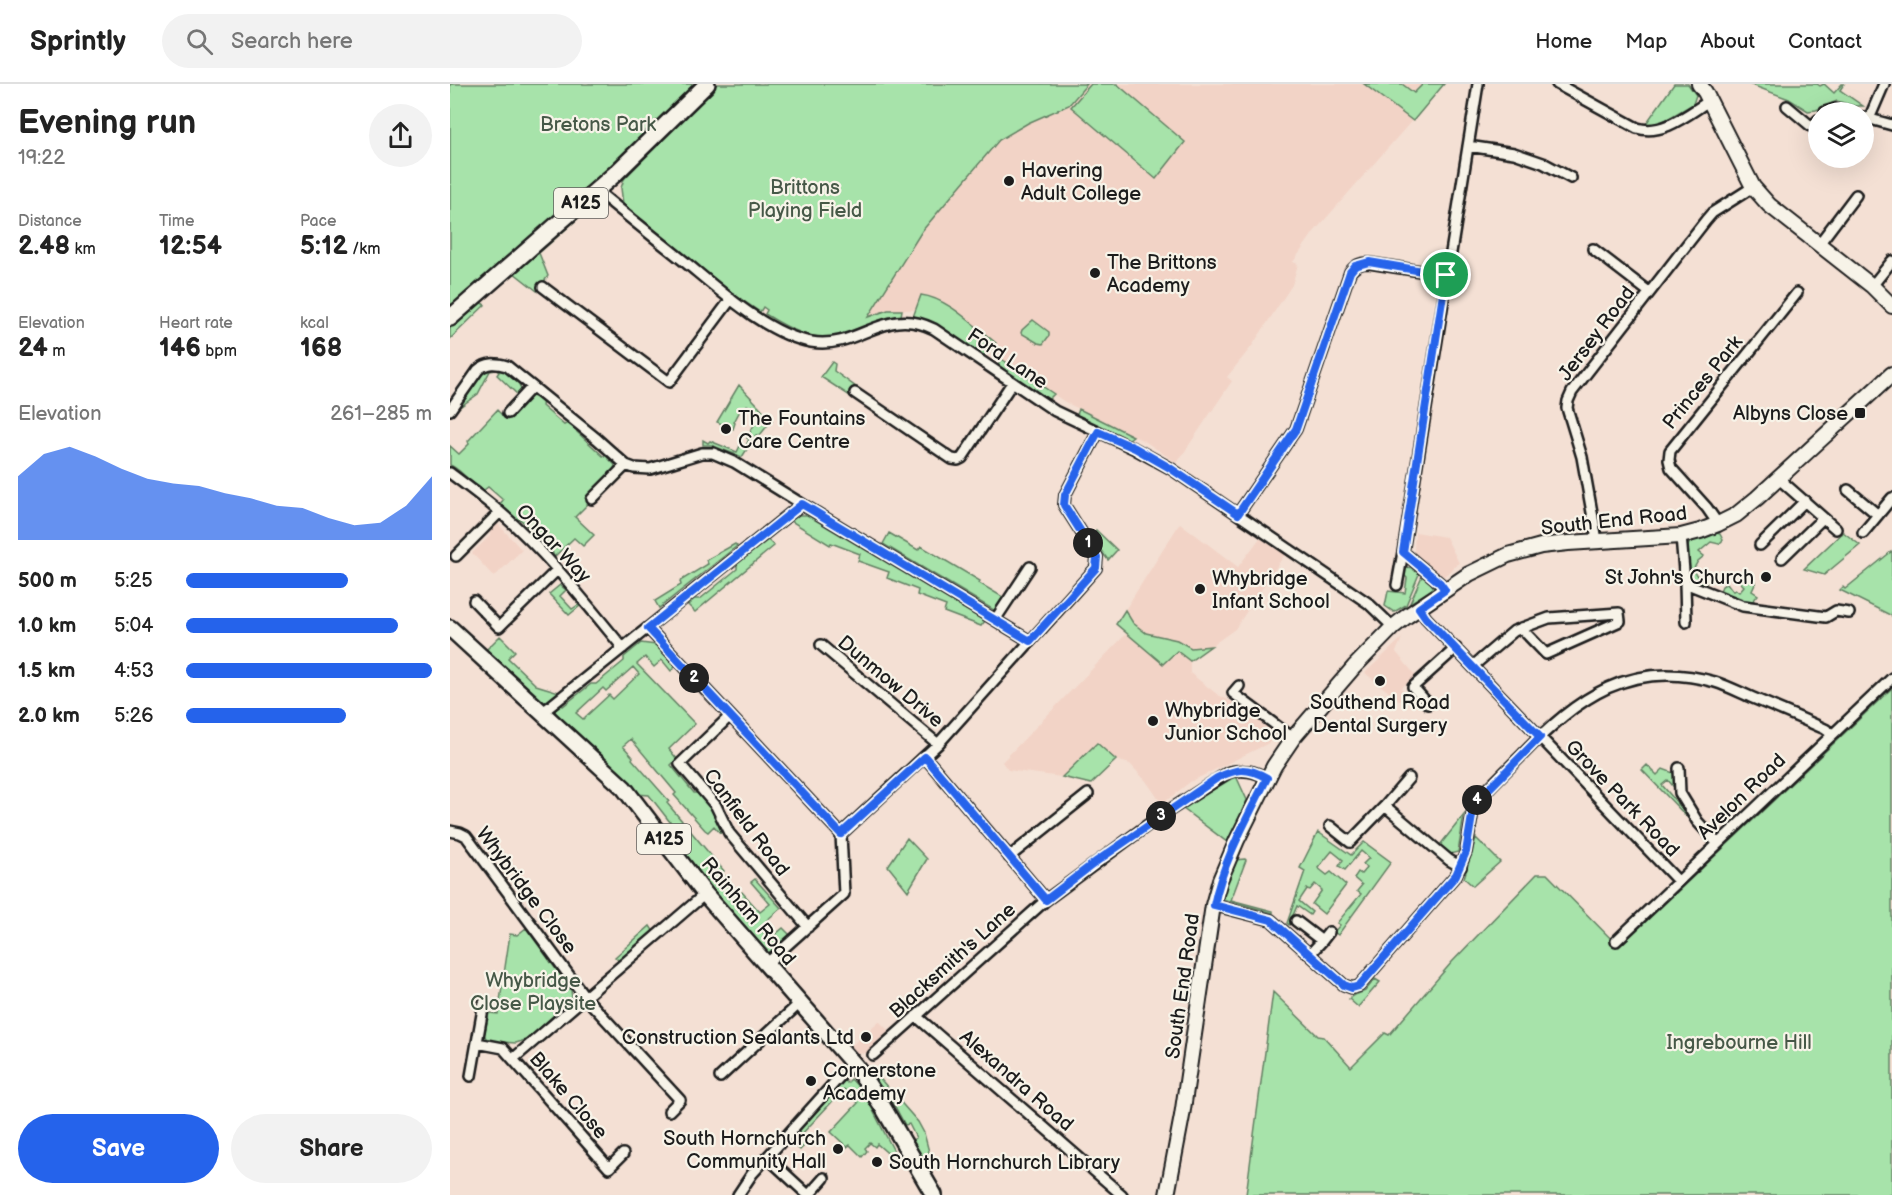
<!DOCTYPE html>
<meta charset="utf-8">
<style>
:root{--surface:#fff;--page:#f2f2f2;--text:#222;--muted:#767676;--line:#e0e0e0;--accent:#2563eb}
body{margin:0;font-family:"Balsamiq Sans",sans-serif;background:var(--page);color:var(--text);height:100vh;display:flex;flex-direction:column;font-size:22px;white-space:nowrap}
*{box-sizing:border-box;margin:0}
p{font-size:20px;color:var(--muted)}
.icon{flex:none;width:33px;height:33px;fill:none;stroke:currentColor;stroke-width:2;stroke-linecap:round;stroke-linejoin:round}
.map{position:relative;flex:1;overflow:hidden}
.panel{display:flex;flex-direction:column;background:var(--surface);width:450px}
.panel>*{flex:none}
.buttons{position:absolute;left:1358px;top:18px;display:grid;gap:12px}
.buttons a{display:grid;place-items:center;width:66px;height:66px;border-radius:50%;background:var(--surface);box-shadow:0 6px 24px #0002;font-size:30px}
.pin{position:absolute;display:grid;place-items:center;width:51px;height:51px;color:#fff;margin:-26px;border:3px solid #fff;border-radius:50%;box-shadow:0 2px 6px #0007}
.km{position:absolute;width:30px;height:30px;margin:-15px;border-radius:50%;background:#222;color:#fff;font-size:16px;line-height:30px;text-align:center}
.round{display:grid;place-items:center;flex:none;width:63px;height:63px;border-radius:32px;background:var(--page)}
.head{display:flex;align-items:center;justify-content:space-between;height:102px;padding:0 18px}
h1{font-size:33px;font-weight:700;line-height:45px}
.figures{display:grid;grid-template-columns:repeat(3,1fr);gap:9px;height:102px;padding:6px 18px}
.figures div{display:grid;align-content:center}
.figures b{font-size:26px;font-weight:700}
.figures small{font-size:16px;font-weight:400}
.figures p{font-size:16px}
.chart{height:168px;padding:12px 18px}
.chart p{display:flex;justify-content:space-between}
.chart svg{width:100%;height:108px;margin-top:6px;fill:var(--accent);opacity:.7}
.button{display:flex;gap:12px;margin-top:auto;padding:12px 18px}
.button a{flex:1;height:69px;border-radius:36px;background:var(--accent);color:#fff;font-size:24px;font-weight:700;line-height:69px;text-align:center}
.button a+a{background:var(--page);color:var(--text)}
ul{padding:0 18px;list-style:none;font-size:20px}
li{display:grid;grid-template-columns:96px 72px 1fr;align-items:center;height:45px}
li i{height:15px;border-radius:8px;background:var(--accent)}
header{display:flex;align-items:center;gap:36px;box-sizing:border-box;height:84px;padding:0 30px;background:var(--surface);border-bottom:2px solid var(--line)}
header strong{font-size:28px}
nav{display:flex;gap:33px;margin-inline-start:auto;font-size:21px}
.search{width:420px;height:54px;background:var(--page);display:flex;align-items:center;gap:15px;box-sizing:border-box;padding:0 21px;border-radius:33px;color:var(--muted);font-size:22px}
main{display:flex;flex:1;min-height:0}
.map>svg:first-child{display:block}
.built{fill:#f2d3c6}
.green{fill:#a7e3aa;stroke:#628063;stroke-width:1.5;fill-rule:evenodd}
.lines{fill:none;stroke-linecap:round;stroke-linejoin:round}
.street-casing{stroke:#1c1c1c;stroke-width:14}
.secondary-casing{stroke:#1c1c1c;stroke-width:18}
.primary-casing{stroke:#1c1c1c;stroke-width:20}
.street{stroke:#f7f3e8;stroke-width:9}
.secondary{stroke:#f7f3e8;stroke-width:14}
.primary{stroke:#f7f3e8;stroke-width:15}
.route-casing{stroke:#fff;stroke-width:12}
.route{stroke:#2563eb;stroke-width:8}
.poi-dot{fill:#1c1c1c;stroke:#f7f3e8;stroke-width:2}
.labels{text-anchor:middle;stroke-width:4.5;stroke-linejoin:round;paint-order:stroke}
.shield{fill:#f7f3e8;stroke:#5e5c59;stroke-width:1.5}
.shield-label{font-size:18px;font-weight:bold;fill:#1c1c1c}
.park-label{font-size:20px;fill:#465847;stroke:#f7f3e8}
.poi-label{font-size:20px;fill:#1c1c1c;stroke:#f7f3e8;text-anchor:start}
.street-label{font-size:20px;fill:#1c1c1c;stroke:#f7f3e8}
</style>
<header>
<strong>Sprintly</strong>
<div class="search"><svg class="icon" aria-label="search" viewBox="0 0 24 24"><circle cx="10" cy="10" r="6"/><path d="M15 15l6 6"/></svg>Search here</div>
<nav><a>Home</a><a>Map</a><a>About</a><a>Contact</a></nav>
</header>
<main>
<section class="panel">
<div class="head"><div><h1>Evening run</h1><p>19:22</p></div><a class="round"><svg class="icon" aria-label="share" viewBox="0 0 24 24"><path d="M12 15V3M7 8l5-5 5 5M5 13v7h14v-7"/></svg></a></div>
<div class="figures">
<div><p>Distance</p><b>2.48<small> km</small></b></div>
<div><p>Time</p><b>12:54</b></div>
<div><p>Pace</p><b>5:12<small> /km</small></b></div>
</div>
<div class="figures">
<div><p>Elevation</p><b>24<small> m</small></b></div>
<div><p>Heart rate</p><b>146<small> bpm</small></b></div>
<div><p>kcal</p><b>168</b></div>
</div>
<div class="chart"><p><span>Elevation</span>261–285 m</p>
<svg viewBox="0 0 160 44" preserveAspectRatio="none"><path d="M0 44V18L10 9L20 6L30 10L40 15L50 19L60 21L70 22L80 25L90 27L100 30L110 31L120 35L130 38L140 37L150 30L160 18V44z"/></svg>
</div>
<ul>
<li><b>500 m</b>5:25<i style="width:66%"></i></li>
<li><b>1.0 km</b>5:04<i style="width:86%"></i></li>
<li><b>1.5 km</b>4:53<i style="width:100%"></i></li>
<li><b>2.0 km</b>5:26<i style="width:65%"></i></li>
</ul>
<div class="button"><a>Save</a><a>Share</a></div>
</section>
<div class="map">
<svg width="1442" height="1111" viewBox="0 0 1442 1111">
<rect width="100%" height="100%" fill="#f4e0d4"/>
<filter id="ink" filterUnits="userSpaceOnUse"><feTurbulence type="fractalNoise" baseFrequency=".0167" numOctaves="2"/><feDisplacementMap in="SourceGraphic" scale="12" xChannelSelector="R" yChannelSelector="G"/><feConvolveMatrix kernelMatrix="1 2 1 2 8 2 1 2 1" color-interpolation-filters="sRGB"/></filter>
<g filter="url(#ink)">
<path class="built" d="M637,0H994L864,148L843,178L848,180L842,201L802,262L777,293L782,297L727,379L696,358L615,318L503,242L481,230L464,226H438L417,234L472,147L549,56L578,39L619,21Z
M47,439L72,466L44,493L22,469L40,452V444Z
M730,439L788,483L810,454L835,470L785,545L740,577V589L768,611L797,625L830,649L817,660L740,698L712,720L696,697L680,680L666,676L647,659L612,693L558,686L552,678L676,550L666,540Z
M965,448L996,453L1009,479L992,494L964,468Z
M952,554L946,568L966,592L951,604L957,611L950,617L915,589Z
M429,937L439,947L416,969L408,970L401,962Z"/>
<path class="green" d="M0,0H250L167,80L143,97L0,225Z
M267,0H637L619,21L578,39L549,56L472,147L418,233L438,226H452L451,232C430,236 413,246 393,251C364,259 339,245 315,230L317,226L313,223L310,228L285,211L173,120L171,104L174,95Z
M641,0H667L735,58L706,95L621,23Z
M914,0H952L964,9L973,0H994L963,37Z
M1224,0H1238L1246,11L1243,20L1207,41H1195Z
M1299,0H1367L1370,2L1374,0L1384,9L1392,0H1394L1390,6L1413,22H1405L1387,17L1366,26L1358,27L1339,15Z
M130,130H133L89,169L98,192L87,207L64,189L41,209L40,206Z
M471,211C498,214 525,243 546,259C542,265 538,272 530,271L483,240L463,233Z
M30,218L35,221L0,255V244Z
M583,236L599,248V252L593,260L588,259L571,249L572,246Z
M550,274L604,310L598,316L548,283Z
M382,278L385,280L384,287L406,303L400,312L371,293Z
M46,284C58,287 69,293 71,307L68,311L47,291L49,288L46,286L40,287L28,310L7,325L33,288Z
M289,301L322,336L310,351H306L292,373L261,361H253V356L258,359L260,357L287,368L290,362L295,364L299,355L297,354L305,339L304,338L306,332L303,330L305,325L297,321L295,324L292,323L284,338L285,339L283,345L267,338Z
M82,312L93,316L92,322L114,341L120,338L127,344V348L153,372H156L165,381L164,385L135,414L139,419L125,433L144,451L133,462L124,454L104,473L102,467L71,436L66,435L50,420L53,416L38,403L34,406C30,403 25,401 21,397C14,392 9,385 0,381V362L9,370L19,360L18,357L47,326L57,336L77,314Z
M629,325L683,352L678,356L674,355L627,331Z
M349,431H357L535,537L531,542L494,528L496,522L467,511L468,506L437,494L439,488L408,477L410,470L381,459L380,461L341,437Z
M646,446L667,466L658,476L641,453Z
M1393,448L1410,461L1374,491L1354,485Z
M439,449L468,466L471,462L530,497L529,499L556,515L547,528L433,460Z
M1267,449L1270,450L1273,456L1269,460L1261,458L1249,468L1254,472L1248,477L1243,486L1249,495L1252,490L1258,497L1255,500L1240,494L1238,462L1240,458Z
M318,456L324,462L245,528L238,521L244,515H250L287,485V480Z
M285,460L287,462L209,524L205,517L231,501L230,497L258,480L256,476Z
M1442,467V532L1390,506L1393,503L1395,505Z
M960,483L969,490L956,521L944,528L935,522L938,507L955,509L957,494L953,490L956,484Z
M1294,491L1306,498L1302,507L1308,511L1303,517L1293,516L1270,507L1272,502L1277,499L1283,507L1285,505L1289,508L1294,502L1288,496Z
M972,492L979,496L984,504L960,519Z
M110,501L116,506L110,512L122,525L128,521L130,522L119,531L99,510Z
M675,526L683,539L696,549L727,556L741,564L761,562L740,577L727,567L713,580L666,540Z
M50,552L65,567L58,574L86,601L109,608L99,617L100,618L93,619L36,566Z
M191,559L206,561L226,582L221,587L212,576L204,583L195,573L187,580L245,640L219,665L227,675L221,681L244,709H250L263,726L273,746L270,749L264,742L258,748L255,746L224,711L226,709L181,655L173,662L183,673L182,675L219,717L217,719L274,787L272,789L290,810L292,808L310,828L320,820L301,798L305,795L331,824L317,836L321,841L313,848L320,855L333,844L341,852L321,869H314L290,843L219,754L227,747L199,711L186,710L106,632L105,625L110,620L113,622L141,600H146L174,577V573ZM183,583L189,590L163,615L159,611L133,635L126,629L153,604L156,607Z
M1442,604V1111H796L823,908L868,952L874,953L901,983L935,949L939,951L1002,878L1087,790H1097L1169,863Z
M647,659L666,676L641,700L612,693Z
M1197,681L1207,691L1213,685L1226,690L1227,707L1218,696L1212,701L1259,756L1192,686Z
M786,692L797,716L777,758L732,724Z
M1014,731L1008,768L1000,770L990,761Z
M868,748L901,771L914,758L941,778L888,851L884,848L890,841L887,839L911,810L907,807L912,801L904,794L908,788L911,790L917,783L913,780L919,774L911,767L895,786L889,782L893,776L882,767L868,784L877,791L881,788L896,801L874,830L862,820L872,806L865,800L860,806L857,805L849,817L862,828L860,831L847,822L839,841L837,839L855,787L850,784Z
M457,754L477,775L458,807L438,782Z
M1026,754L1050,778L1023,802L1014,794Z
M795,775L796,776L781,816L823,827V829L772,815L773,804L784,776Z
M200,842L204,848L170,878L165,873Z
M76,844L121,906L122,914L78,955L66,959L38,957L34,951L39,929L48,930L60,850L67,851Z
M925,895L930,898L908,923L899,915L902,912L915,907Z
M425,989L468,1038L474,1049L483,1083L475,1087L459,1058L466,1054L459,1040L455,1041L442,1017L438,1019L425,998Z
M401,995L414,1009L451,1081L427,1060L425,1063L420,1059L415,1064L417,1067L412,1073L400,1061L397,1063L381,1048L408,1019L394,1005L350,1052L357,1059L350,1066L341,1058V1052L394,996L397,999Z"/>
<g class="lines">
<g class="street-casing">
<path id="street" d="M1107,0L1187,44C1213,52 1238,30 1259,17
M1337,22L1362,43L1368,36
M1375,28L1385,25L1400,28
M1413,33L1442,41
M1419,35L1434,0
M1018,62L1064,69L1093,79L1121,94
M146,106C175,130 205,154 235,178C268,205 318,251 361,258C410,266 434,220 484,245L605,327L685,365L720,384L918,519L943,543
M1369,160L1406,111
M1143,165L1199,208
M1422,202L1442,177
M93,203L219,298L281,215
M405,309L502,375L508,376L512,374L562,299
M0,326L28,286C37,278 46,279 57,282L147,355L176,381L184,384L200,385L252,369H263L284,378L352,420
M58,329L82,303
M0,389C17,402 35,415 51,429C97,469 135,518 173,564
M1328,394L1386,445
M1398,406L1428,431
M142,415L176,381
M788,430L846,345L900,188C906,181 910,179 919,179L996,191
M1268,440L1257,424L1221,384L1219,376L1220,367L1347,209
M1413,449L1442,414
M1231,452L1235,499L1236,538
M1147,456L1132,373L1117,324L1118,317L1122,308L1256,136L1262,129L1303,103
M1310,461L1355,417
M6,472L50,428
M1332,474L1373,434
M1235,499L1293,522L1376,533L1386,527L1399,529
M947,501L953,468
M995,506L990,499L953,468L1028,0
M24,517L49,543L107,486
M969,524L976,534L1228,797
M545,536L580,483
M198,544L391,750
M371,561L488,660
M1023,582L1064,547L1099,534L1169,529L1170,537L1096,570L1071,544
M789,602L783,609L843,654
M978,620L963,603L1006,564
M93,628L352,420L580,557
M280,632L230,680L266,722L279,749L358,843
M475,673L596,816
M1229,684L1230,709L1247,737L1267,759
M935,722L999,776L1011,783
M880,742L900,758L935,722L959,694
M0,747L10,749L16,752L135,913L230,1016L219,1027
M559,773L638,710
M763,821L821,836L894,901L902,904L909,902L1006,791L1016,768L1023,726L1027,717C1041,701 1057,686 1072,671C1128,613 1181,574 1265,598C1278,602 1291,609 1303,614C1327,624 1351,634 1375,645L1382,650
M846,837L872,857L860,870
M872,857L879,848
M1166,857L1442,594
M316,880L394,810L391,750L488,660L646,484L647,473L614,421L615,411L648,348
M466,932L672,1111
M27,959L53,964L159,1084L173,1070
M423,971L596,816L706,735L779,688C794,685 804,687 817,694
M63,975L255,810
M21,992L34,919
M270,993L350,919
M317,1073L358,1111
M288,1111L302,1090L403,978
M359,1111L374,1094"/>
</g>
<g class="secondary-casing">
<path id="secondary" d="M1249,0L1255,8L1303,103L1319,121L1422,202L1442,222
M717,1111L732,1032L763,821L770,796L787,756L824,682L843,654L904,583L943,543L957,532L1019,490L1058,471L1091,462L1118,459L1231,452L1250,447L1268,440L1286,431L1307,414L1442,290"/>
</g>
<g class="primary-casing">
<path id="primary" d="M0,234L166,89L257,0
M0,544L174,704L255,810L408,985L434,1025L484,1111"/>
</g>
<use href="#street" class="street"/>
<use href="#secondary" class="secondary"/>
<use href="#primary" class="primary"/>
</g>
</g>
<g class="lines" filter="url(#ink)">
<g class="route-casing">
<path id="route" d="M919,178L996,191L953,468L990,499L995,506L969,524L976,534L1090,653L1027,717L1023,726L1016,768L1006,791L909,902L902,904L894,901L821,836L764,821C773,777 797,735 817,694C797,683 787,684 767,694L647,777L596,816L475,673L391,750L198,544L352,420L580,557L646,484L647,473L614,421L615,411L648,348L685,364L720,384L788,430L846,345L900,188L905,182Z"/>
</g>
<use href="#route" class="route"/>
</g>
<g class="poi-dot">
<circle cx="559" cy="97" r="6"/>
<circle cx="645" cy="189" r="6"/>
<rect x="1404" y="323" width="12" height="12" rx="3"/>
<circle cx="276" cy="345" r="6"/>
<circle cx="1316" cy="493" r="6"/>
<circle cx="750" cy="505" r="6"/>
<circle cx="930" cy="597" r="6"/>
<circle cx="703" cy="637" r="6"/>
<circle cx="416" cy="953" r="6"/>
<circle cx="361" cy="997" r="6"/>
<circle cx="388" cy="1065" r="6"/>
<circle cx="427" cy="1078" r="6"/>
</g>
<g class="labels">
<g class="shield">
<rect x="104" y="104" width="54" height="30" rx="4.5"/>
<rect x="187" y="740" width="54" height="30" rx="4.5"/>
</g>
<g class="shield-label">
<text x="131" y="125">A125</text>
<text x="214" y="761">A125</text>
</g>
<g class="park-label">
<text x="148" y="47">Bretons Park</text>
<text x="355" y="110">Brittons<tspan x="355" dy="23">Playing Field</tspan></text>
<text x="83" y="903">Whybridge<tspan x="83" dy="23">Close Playsite</tspan></text>
<text x="1289" y="965">Ingrebourne Hill</text>
</g>
<g class="poi-label">
<text x="571" y="93">Havering<tspan x="571" dy="23">Adult College</tspan></text>
<text x="657" y="185">The Brittons<tspan x="657" dy="23">Academy</tspan></text>
<text x="1398" y="336" text-anchor="end">Albyns Close</text>
<text x="288" y="341">The Fountains<tspan x="288" dy="23">Care Centre</tspan></text>
<text x="1304" y="500" text-anchor="end">St John's Church</text>
<text x="762" y="501">Whybridge<tspan x="762" dy="23">Infant School</tspan></text>
<text x="930" y="625" text-anchor="middle">Southend Road<tspan x="930" dy="23">Dental Surgery</tspan></text>
<text x="715" y="633">Whybridge<tspan x="715" dy="23">Junior School</tspan></text>
<text x="404" y="960" text-anchor="end">Construction Sealants Ltd</text>
<text x="373" y="993">Cornerstone<tspan x="373" dy="23">Academy</tspan></text>
<text x="376" y="1061" text-anchor="end">South Hornchurch<tspan x="376" dy="23">Community Hall</tspan></text>
<text x="439" y="1085">South Hornchurch Library</text>
</g>
<g class="street-label">
<text transform="translate(1146 249) rotate(-53)" y="7">Jersey Road</text>
<text transform="translate(558 274) rotate(34)" y="7">Ford Lane</text>
<text transform="translate(1252 298) rotate(-51)" y="7">Princes Park</text>
<text transform="translate(1164 436) rotate(-6)" y="7">South End Road</text>
<text transform="translate(104 459) rotate(47)" y="7">Ongar Way</text>
<text transform="translate(441 597) rotate(40)" y="7">Dunmow Drive</text>
<text transform="translate(1291 712) rotate(-44)" y="7">Avelon Road</text>
<text transform="translate(1173 714) rotate(46)" y="7">Grove Park Road</text>
<text transform="translate(297 738) rotate(53)" y="7">Canfield Road</text>
<text transform="translate(77 806) rotate(53)" y="7">Whybridge Close</text>
<text transform="translate(299 827) rotate(50)" y="7">Rainham Road</text>
<text transform="translate(502 876) rotate(-42)" y="7">Blacksmith's Lane</text>
<text transform="translate(732 902) rotate(-82)" y="7">South End Road</text>
<text transform="translate(567 996) rotate(41)" y="7">Alexandra Road</text>
<text transform="translate(119 1011) rotate(49)" y="7">Blake Close</text>
</g>
</g>
</svg>
<div class="buttons">
<a><svg class="icon" aria-label="layers" viewBox="0 0 24 24"><path d="M12 4l9 5-9 5-9-5zM3 14l9 5 9-5"/></svg></a>
</div>
<div class="pin" style="left:996px;top:191px;background:#1e9e55"><svg class="icon" aria-label="arrive" viewBox="0 0 24 24"><path d="M6 21V4h12l-3 4 3 4H6"/></svg></div>
<b class="km" style="left:638px;top:459px">1</b>
<b class="km" style="left:244px;top:594px">2</b>
<b class="km" style="left:711px;top:732px">3</b>
<b class="km" style="left:1027px;top:716px">4</b>
</div>
</main>
